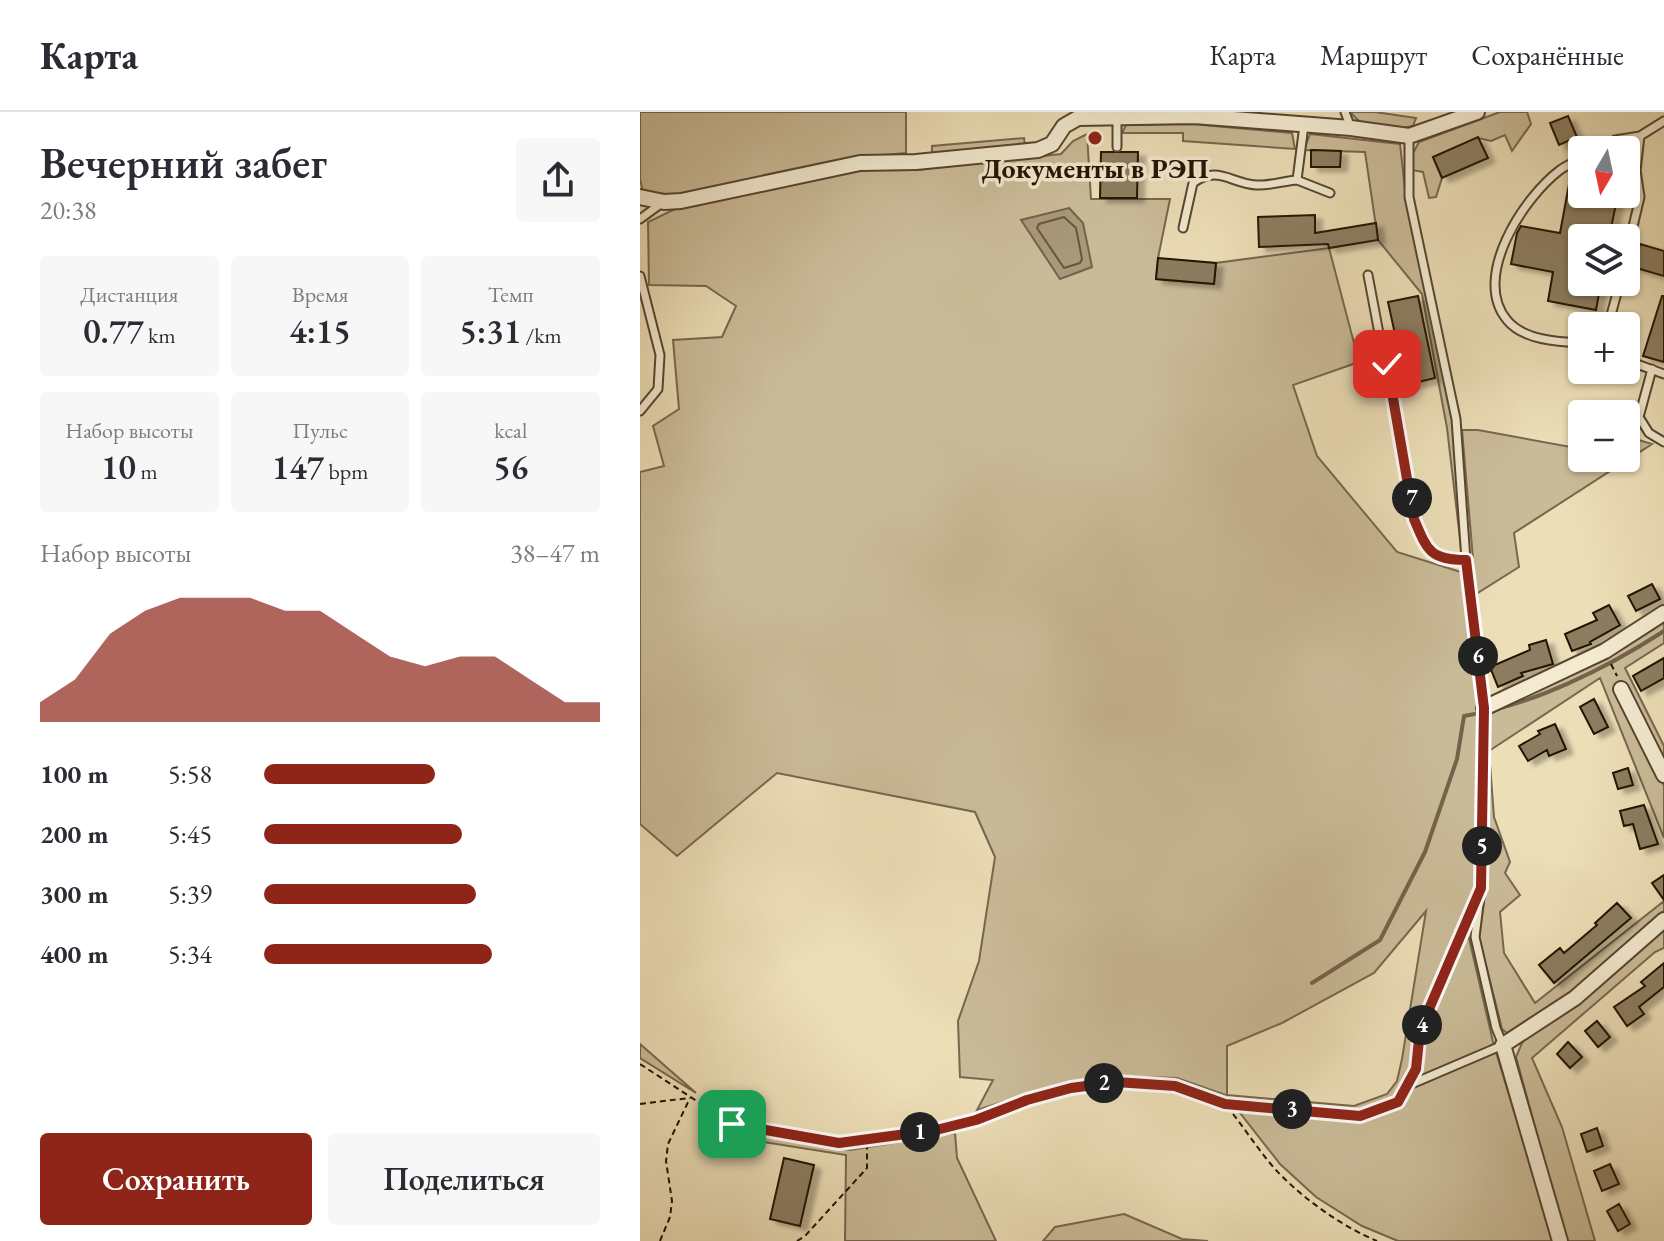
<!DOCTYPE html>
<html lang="ru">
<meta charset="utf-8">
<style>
:root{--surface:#fff;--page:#f7f7f7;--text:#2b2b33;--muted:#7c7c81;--line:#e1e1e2;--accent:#8f2418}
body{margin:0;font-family:"EB Garamond",serif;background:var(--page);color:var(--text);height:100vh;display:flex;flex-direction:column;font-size:30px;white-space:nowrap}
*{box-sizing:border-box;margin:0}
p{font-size:26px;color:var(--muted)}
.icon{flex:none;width:44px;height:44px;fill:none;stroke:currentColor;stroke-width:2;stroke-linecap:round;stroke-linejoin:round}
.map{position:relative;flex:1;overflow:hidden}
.sheet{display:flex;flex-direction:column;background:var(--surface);width:640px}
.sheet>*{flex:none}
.needle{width:52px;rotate:189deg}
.tools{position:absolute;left:928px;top:24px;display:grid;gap:16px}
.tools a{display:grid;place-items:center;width:72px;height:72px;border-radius:8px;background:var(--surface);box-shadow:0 2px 6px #0004;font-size:40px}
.pin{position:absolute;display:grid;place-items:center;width:68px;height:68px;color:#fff;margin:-34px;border-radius:16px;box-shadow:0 4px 12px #0006}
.km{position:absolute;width:40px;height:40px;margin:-20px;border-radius:50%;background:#222;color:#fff;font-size:22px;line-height:40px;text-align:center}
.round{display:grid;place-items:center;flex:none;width:84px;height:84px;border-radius:8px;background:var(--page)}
.headline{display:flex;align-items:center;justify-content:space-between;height:136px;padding:0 40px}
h1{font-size:44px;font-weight:600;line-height:60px}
.metrics{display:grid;grid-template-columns:repeat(3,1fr);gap:12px;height:136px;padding:8px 40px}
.metrics div{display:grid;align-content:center;border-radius:8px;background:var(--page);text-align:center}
.metrics b{font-size:34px;font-weight:600}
.metrics small{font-size:22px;font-weight:400}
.metrics p{font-size:22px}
.chart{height:224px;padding:16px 40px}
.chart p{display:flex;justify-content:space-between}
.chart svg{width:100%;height:144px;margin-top:8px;fill:var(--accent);opacity:.7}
.cta{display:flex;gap:16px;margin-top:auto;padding:16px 40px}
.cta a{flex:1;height:92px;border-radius:8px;background:var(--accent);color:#fff;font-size:32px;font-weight:600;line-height:92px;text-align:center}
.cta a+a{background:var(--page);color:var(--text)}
ul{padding:0 40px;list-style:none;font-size:26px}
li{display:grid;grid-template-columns:128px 96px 1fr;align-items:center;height:60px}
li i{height:20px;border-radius:10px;background:var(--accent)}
header{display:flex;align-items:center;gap:48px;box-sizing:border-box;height:112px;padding:0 40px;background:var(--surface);border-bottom:2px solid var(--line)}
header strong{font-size:38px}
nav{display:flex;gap:44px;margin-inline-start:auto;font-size:28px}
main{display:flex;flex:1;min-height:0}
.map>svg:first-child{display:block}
.green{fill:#cabb98;stroke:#77674e;stroke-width:2;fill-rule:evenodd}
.water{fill:#a8997a;stroke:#73634a;stroke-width:2}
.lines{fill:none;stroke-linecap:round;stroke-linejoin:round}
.shore{stroke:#66563e;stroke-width:2}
.stream{stroke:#73634a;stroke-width:4}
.building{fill:#8c7d61;stroke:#241303;stroke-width:2;filter:url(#shadow)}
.lane-casing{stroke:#564630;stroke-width:11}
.street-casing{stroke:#564630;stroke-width:18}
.path{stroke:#241303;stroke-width:2;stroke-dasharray:6 4;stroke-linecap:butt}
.lane{stroke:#f3ead0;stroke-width:7}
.street{stroke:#f3ead0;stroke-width:14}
.route-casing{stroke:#fff;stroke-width:16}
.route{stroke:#8f2418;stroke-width:10}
.poi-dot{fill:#8f2418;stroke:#f3ead0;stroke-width:3}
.labels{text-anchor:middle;stroke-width:7;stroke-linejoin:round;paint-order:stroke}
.poi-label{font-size:28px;font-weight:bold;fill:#241303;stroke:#f3ead0}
</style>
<header>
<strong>Карта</strong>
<nav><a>Карта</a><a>Маршрут</a><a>Сохранённые</a></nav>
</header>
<main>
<section class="sheet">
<div class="headline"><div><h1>Вечерний забег</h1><p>20:38</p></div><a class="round"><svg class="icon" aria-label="share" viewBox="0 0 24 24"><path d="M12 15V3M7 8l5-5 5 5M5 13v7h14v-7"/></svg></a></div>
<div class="metrics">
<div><p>Дистанция</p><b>0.77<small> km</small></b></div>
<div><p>Время</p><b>4:15</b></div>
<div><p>Темп</p><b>5:31<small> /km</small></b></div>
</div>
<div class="metrics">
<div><p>Набор высоты</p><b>10<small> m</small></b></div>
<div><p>Пульс</p><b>147<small> bpm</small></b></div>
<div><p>kcal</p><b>56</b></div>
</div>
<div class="chart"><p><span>Набор высоты</span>38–47 m</p>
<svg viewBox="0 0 160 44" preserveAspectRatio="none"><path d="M0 44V38L10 31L20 17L30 10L40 6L50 6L60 6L70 10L80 10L90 17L100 24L110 27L120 24L130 24L140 31L150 38L160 38V44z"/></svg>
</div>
<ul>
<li><b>100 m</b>5:58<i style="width:51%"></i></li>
<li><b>200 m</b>5:45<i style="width:59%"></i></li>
<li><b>300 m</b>5:39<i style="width:63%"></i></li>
<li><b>400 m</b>5:34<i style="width:68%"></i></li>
</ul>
<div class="cta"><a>Сохранить</a><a>Поделиться</a></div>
</section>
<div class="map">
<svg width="1024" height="1129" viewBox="0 0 1024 1129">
<defs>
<filter id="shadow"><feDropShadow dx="7" dy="4.5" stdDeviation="2" flood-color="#0004"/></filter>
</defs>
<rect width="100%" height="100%" fill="#ecdeb7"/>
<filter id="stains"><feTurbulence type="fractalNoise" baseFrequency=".0025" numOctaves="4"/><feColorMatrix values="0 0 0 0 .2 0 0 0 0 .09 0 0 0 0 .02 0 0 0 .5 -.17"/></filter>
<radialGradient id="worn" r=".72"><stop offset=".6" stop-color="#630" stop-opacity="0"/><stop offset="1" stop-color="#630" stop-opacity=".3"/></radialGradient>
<path class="green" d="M0,0H266V41L224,45L36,83L3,80L0,67Z
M711,0H735L776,6L773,14C753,19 722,19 711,0Z
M860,0H887L891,12L872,39L865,23L851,29L838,26L793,45L802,66L796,85L789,86L783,60L771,58V45L779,30Z
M552,12L652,21L655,37L543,29V21H482L486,13Z
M447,22L451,87H530L518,146L516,167L574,172L576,151L689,136L719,250L653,273L677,344L757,440L824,461L839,597L836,761L828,822L853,930L913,1129H758L722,1114L676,1085L640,1052L586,983L537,966L474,964L428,970L337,998L353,968L320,965L318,909L339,849L355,745L335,700L137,661L37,744L0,712V360L24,354L13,314L39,297L33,228L82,225L96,194L66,174L9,173L8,110L35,97L116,76L221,56L276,58L421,42L433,29ZM786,799L762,947L757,969L747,982L714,994L587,983V934L642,911L734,861Z
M670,22L760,32L766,86L813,307L822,444L807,316L782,182L738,128L725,40L664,38Z
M384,26L385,33L292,41V34Z
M822,318H838L942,337V346H986V324L1012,332L874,421L879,455L836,482Z
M1024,508V531L985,556L1024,634V653L978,578L1024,674V726L960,566L849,639L854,705L870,750L865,761L880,783L860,800L864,841L895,891L1024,789V799L929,883L869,923L862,917L839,825L846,775L848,598L975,541Z
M1024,813V836L1015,840L892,946L922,1015L955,1129H926L876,945L885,924Z
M0,932L56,981L0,946Z
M91,1019L210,1038L315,1021L317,1046L356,1129H205L206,1043L98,1026Z
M484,1102L542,1127L568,1129H403L415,1115Z"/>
<path class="water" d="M429,96L443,111L452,155L420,167L381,108Z"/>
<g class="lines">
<path class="shore" d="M424,105L436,116L442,147L440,151L424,156L397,116L399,112Z"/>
<path class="stream" d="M672,871L740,828L785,740L817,647L824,604C891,594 967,556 1024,519"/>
</g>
<path class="building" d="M928,4L937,25L919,33L910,11Z
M838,25L848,46L802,66L793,45Z
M671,38L701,39L700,55H671Z
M461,40H498L497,86H460Z
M930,67L942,69V82H978L969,126H942V170H961L956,198L908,189L913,160L871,152L877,121L881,114L920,121Z
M675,103V121L736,111L738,128L689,136L688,132L619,135L618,105Z
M1000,132L1024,139V164L993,155Z
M518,146L576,151L574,172L516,167Z
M778,184L795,266L766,273L748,190Z
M1022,184H1024V250L1003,244Z
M1012,472L1020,487L996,499L988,484Z
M969,493L980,513L950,530L951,532L932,539L925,522L957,508L953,501Z
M906,528L913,552L881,561L883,564L858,575L850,555L890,538L889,533Z
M1024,546V566L1001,579L993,564Z
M954,587L968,615L954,622L940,595Z
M915,612L926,637L909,644L907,638L888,649L879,634L900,622L898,619Z
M988,656L993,673L978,677L973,661Z
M1004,693L1018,732L1000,737L993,712L984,714L980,699Z
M1024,763V788L1012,771Z
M977,791L991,806L914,871L899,853L920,836L924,841L957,813L955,811Z
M1024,851V875L999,895L1004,902L987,914L974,895L1005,874L1001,870Z
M957,909L970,925L958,935L945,919Z
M928,930L942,945L930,956L917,942Z
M957,1016L963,1034L947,1040L941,1022Z
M144,1046L174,1053L160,1114L130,1107Z
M970,1052L979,1072L962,1079L954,1059Z
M979,1092L990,1112L978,1119L967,1099Z"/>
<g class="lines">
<g class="lane-casing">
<path id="lane" d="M705,0L711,16
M477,35V6
M957,38L975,28
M973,38L975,28L1000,24L1024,9
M942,46C935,50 927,53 920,58C884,85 831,165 867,208C883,228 918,230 942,231
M657,68L690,81
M0,107L22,91
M543,116L553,71C578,53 590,71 616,73C629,74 644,69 657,68L664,13
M986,144L1000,85L996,58L1000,24
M728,163L774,407C787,438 790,448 826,448
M0,164L20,243L18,277L0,299
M968,214L980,170
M986,248L1024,262
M1012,257L999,305L1009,321L1024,330
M767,974L863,933L856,916L835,825L841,776L844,596L826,448L816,307L769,85V24
M585,992L720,1004L758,990L776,957L780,918L837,785"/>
</g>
<g class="street-casing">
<path id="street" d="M0,85L24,90L41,89L220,51L276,50L398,38L412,32L424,14L438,6L554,4L711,16L769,24L837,0
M981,577L1024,663
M844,596L965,539L1024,501
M920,1129L863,933L935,886L1024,808"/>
</g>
<path class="path" d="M971,552L977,564
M0,952L92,1012L199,1031L296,1018L336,1008L387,988L431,976L476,970L535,974L576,989
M0,992L49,986
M593,1002C607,1020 620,1040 635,1057C662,1086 701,1114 737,1129
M20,1129L30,1105L32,1089L26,1049L28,1032L50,986
M157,1129L165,1124L227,1056V1029"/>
<use href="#lane" class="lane"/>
<use href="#street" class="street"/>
</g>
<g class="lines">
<g class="route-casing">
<path id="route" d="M92,1012L199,1031L296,1018L336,1008L387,988L431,976L476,970L535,974L585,992L720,1004L758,990L776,957L780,918L841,776L844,596L826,448C790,448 787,438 774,407L747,252"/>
</g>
<use href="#route" class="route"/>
</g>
<circle class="poi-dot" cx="455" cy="26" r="8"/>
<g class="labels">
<g class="poi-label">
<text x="455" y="66">Документы в РЭП</text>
</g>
</g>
<rect width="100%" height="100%" filter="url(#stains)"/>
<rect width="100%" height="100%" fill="url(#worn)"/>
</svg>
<div class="tools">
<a><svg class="needle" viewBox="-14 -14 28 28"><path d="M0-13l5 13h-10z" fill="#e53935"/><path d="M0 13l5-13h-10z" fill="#7c7c81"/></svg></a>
<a><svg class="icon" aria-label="layers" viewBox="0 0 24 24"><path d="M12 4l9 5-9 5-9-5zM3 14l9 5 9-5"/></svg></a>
<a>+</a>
<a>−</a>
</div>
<div class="pin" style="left:92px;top:1012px;background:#1e9e55"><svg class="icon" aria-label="arrive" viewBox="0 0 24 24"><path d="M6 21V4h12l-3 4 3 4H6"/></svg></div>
<div class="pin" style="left:747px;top:252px;background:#d93025"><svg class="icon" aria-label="check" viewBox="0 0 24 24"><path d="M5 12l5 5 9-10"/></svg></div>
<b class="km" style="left:280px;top:1020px">1</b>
<b class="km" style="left:464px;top:971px">2</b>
<b class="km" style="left:652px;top:997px">3</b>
<b class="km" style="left:782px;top:913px">4</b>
<b class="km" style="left:842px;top:734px">5</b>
<b class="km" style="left:838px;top:544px">6</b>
<b class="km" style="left:772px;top:386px">7</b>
</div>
</main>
